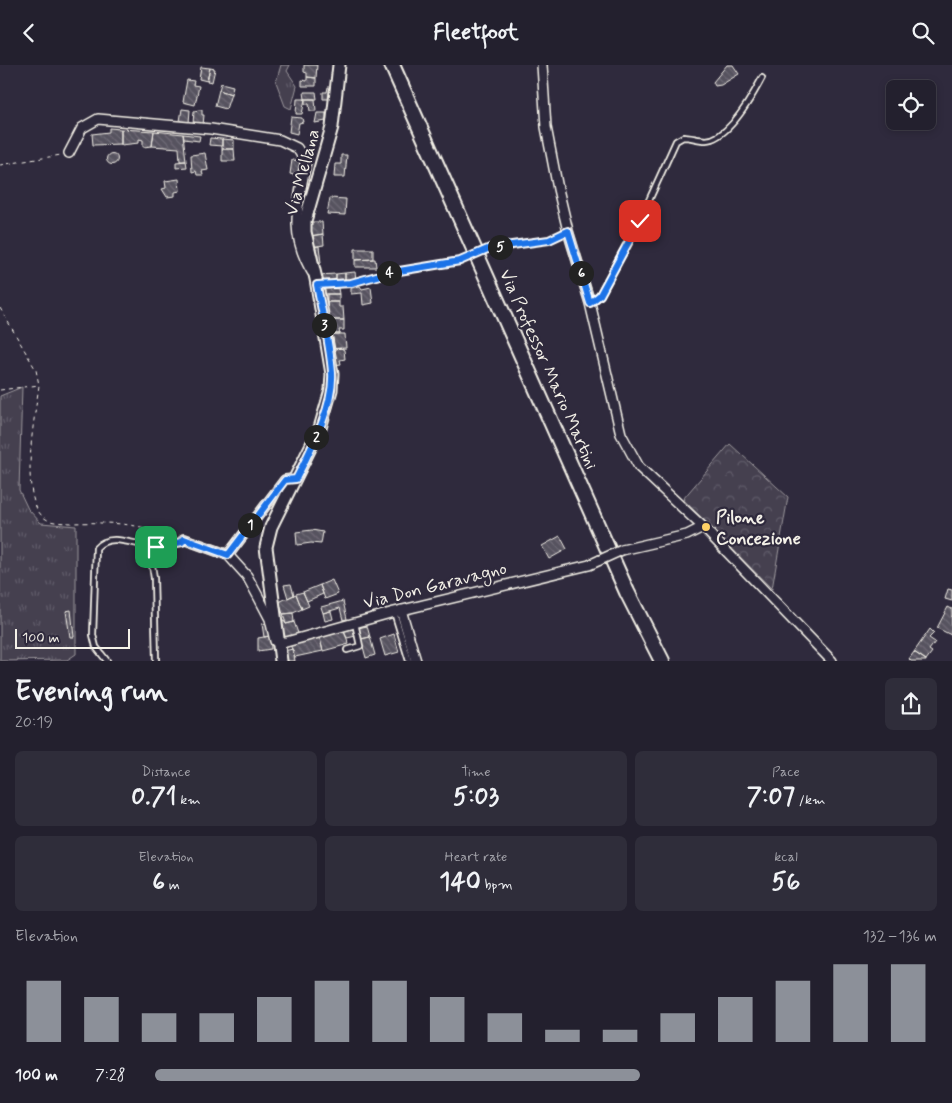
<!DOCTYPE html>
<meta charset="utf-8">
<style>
:root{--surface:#23202e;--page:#2f2d3a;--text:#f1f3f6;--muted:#a3a3aa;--line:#403e4a;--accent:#8c9099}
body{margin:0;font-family:Mynerve,sans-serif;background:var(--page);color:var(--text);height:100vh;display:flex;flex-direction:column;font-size:19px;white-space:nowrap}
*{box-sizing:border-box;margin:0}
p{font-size:16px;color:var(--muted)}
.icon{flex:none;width:28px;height:28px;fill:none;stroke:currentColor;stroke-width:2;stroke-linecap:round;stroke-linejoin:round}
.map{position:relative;height:596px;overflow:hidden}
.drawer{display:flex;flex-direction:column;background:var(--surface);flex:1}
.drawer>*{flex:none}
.controls{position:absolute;left:886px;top:15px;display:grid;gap:10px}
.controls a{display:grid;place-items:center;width:50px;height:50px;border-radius:8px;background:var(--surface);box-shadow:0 2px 8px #0003,0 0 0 1px var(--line);font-size:25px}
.scale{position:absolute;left:15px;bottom:12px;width:115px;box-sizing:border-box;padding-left:5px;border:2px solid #f4f1e8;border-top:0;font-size:14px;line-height:18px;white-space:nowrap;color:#f4f1e8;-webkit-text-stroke:4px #2f2a3d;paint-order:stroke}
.pin{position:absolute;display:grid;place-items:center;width:42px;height:42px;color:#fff;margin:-21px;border-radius:10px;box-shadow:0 2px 8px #0006}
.km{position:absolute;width:25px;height:25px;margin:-12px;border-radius:50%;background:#222;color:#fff;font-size:14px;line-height:25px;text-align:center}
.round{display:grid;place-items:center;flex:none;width:52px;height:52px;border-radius:8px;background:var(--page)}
.headline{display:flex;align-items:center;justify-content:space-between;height:85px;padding:0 15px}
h1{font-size:28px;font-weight:800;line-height:38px}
.metrics{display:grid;grid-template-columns:repeat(3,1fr);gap:8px;height:85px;padding:5px 15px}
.metrics div{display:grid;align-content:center;border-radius:8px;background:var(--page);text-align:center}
.metrics b{font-size:25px;font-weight:800}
.metrics small{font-size:14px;font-weight:400}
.metrics p{font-size:14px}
.chart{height:140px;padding:10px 15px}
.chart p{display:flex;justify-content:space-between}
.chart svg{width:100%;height:90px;margin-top:5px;stroke:var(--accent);stroke-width:6}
ul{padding:0 15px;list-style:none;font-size:16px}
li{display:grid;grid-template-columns:80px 60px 1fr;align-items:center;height:38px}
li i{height:12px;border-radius:6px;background:var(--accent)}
header{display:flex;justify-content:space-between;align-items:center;height:65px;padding:0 15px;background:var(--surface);font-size:22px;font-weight:800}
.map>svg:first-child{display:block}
.grass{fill:url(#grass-tufts);stroke:#9c989c}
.forest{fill:url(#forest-crowns);stroke:#9c989c}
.building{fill:url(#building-back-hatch);stroke:#f4f1e8}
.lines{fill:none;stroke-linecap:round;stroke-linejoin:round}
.service-casing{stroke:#f4f1e8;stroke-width:8}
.minor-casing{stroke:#f4f1e8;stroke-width:12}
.tertiary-casing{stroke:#f4f1e8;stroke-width:15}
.primary-casing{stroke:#f4f1e8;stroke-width:18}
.path{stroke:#f4f1e8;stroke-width:1;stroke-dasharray:4 4;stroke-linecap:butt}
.service{stroke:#2f2a3d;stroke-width:4.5}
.minor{stroke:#2f2a3d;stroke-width:9}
.tertiary{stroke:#2f2a3d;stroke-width:11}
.primary{stroke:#2f2a3d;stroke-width:14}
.minor-bridge-casing{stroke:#f4f1e8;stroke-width:12;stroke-linecap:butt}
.path-bridge{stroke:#f4f1e8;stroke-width:1;stroke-dasharray:4 4;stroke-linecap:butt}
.minor-bridge{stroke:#2f2a3d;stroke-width:9}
.route-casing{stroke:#fff;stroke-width:10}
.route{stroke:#1a73e8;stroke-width:6}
.poi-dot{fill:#ffd166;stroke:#2f2a3d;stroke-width:2}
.labels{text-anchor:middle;stroke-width:4.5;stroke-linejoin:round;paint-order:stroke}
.street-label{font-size:18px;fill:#f4f1e8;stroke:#2f2a3d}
.poi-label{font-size:18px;font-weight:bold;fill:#f4f1e8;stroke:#2f2a3d;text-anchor:start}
</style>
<header><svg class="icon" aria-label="back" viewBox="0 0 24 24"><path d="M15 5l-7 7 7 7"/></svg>Fleetfoot<svg class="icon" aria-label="search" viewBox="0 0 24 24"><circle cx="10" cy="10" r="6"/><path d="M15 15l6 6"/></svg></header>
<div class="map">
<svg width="952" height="596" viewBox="0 0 952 596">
<defs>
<pattern id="grass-tufts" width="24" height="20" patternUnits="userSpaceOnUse" patternTransform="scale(1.25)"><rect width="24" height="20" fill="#454050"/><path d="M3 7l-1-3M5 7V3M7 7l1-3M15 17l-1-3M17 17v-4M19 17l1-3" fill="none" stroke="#605c69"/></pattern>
<pattern id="forest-crowns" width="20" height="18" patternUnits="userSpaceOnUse" patternTransform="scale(1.25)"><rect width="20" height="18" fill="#454050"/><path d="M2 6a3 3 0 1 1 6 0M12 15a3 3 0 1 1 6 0" fill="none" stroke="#605c69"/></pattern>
<pattern id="building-back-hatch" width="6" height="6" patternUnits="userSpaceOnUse" patternTransform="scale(1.25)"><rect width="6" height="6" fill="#56525f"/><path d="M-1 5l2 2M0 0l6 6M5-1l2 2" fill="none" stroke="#6f6b76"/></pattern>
</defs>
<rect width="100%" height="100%" fill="#2f2a3d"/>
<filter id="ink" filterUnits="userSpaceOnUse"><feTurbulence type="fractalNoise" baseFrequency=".02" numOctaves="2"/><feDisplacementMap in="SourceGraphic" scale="10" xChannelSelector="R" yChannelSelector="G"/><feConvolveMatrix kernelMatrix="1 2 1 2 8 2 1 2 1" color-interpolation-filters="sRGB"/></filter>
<g filter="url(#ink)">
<path class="grass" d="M281,0H290L287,6L297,21L291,44L285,41L276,17Z
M22,322L19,425L28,444L41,458L76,461V589L67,595L0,596V331Z"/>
<path class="forest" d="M730,379L788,432L772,524L683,434Z"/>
<path class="building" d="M304,0H317L316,13L307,12V8L304,7Z
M727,0H733L739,9L721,20L715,21L713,17Z
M201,2L210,3L207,16L199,14Z
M210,3L215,4L212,17L207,16Z
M307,12L316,13V21H302V15L307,16Z
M187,15L194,16L193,20L199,21L195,40L183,37Z
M221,18L233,21L231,29L219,25Z
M328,22H334L331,34H323V27H327Z
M219,25L231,29L226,44L215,41Z
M304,27H316L317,34H305Z
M297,34H305L302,49H296Z
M305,34H315L316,46H310L309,39H305Z
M182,44L190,45L189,58L180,56Z
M199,45H202V50H204L203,60L193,59L194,46Z
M317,48H326V56L315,58Z
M291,52L302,53L303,57L299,58L297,69L289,67Z
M109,63L121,64V79L93,80L92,69L109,67Z
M121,64L154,66L152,81L143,82V75L139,74V78L121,80Z
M154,66L183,69L186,96H180L179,83L152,81Z
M183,69L200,71L199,76L184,74Z
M210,73L222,74V81L209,80Z
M222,74L234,75V84H222Z
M222,84H234L235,96H222Z
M205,88L208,105L202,106L203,110H197L196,106L192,107L191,90Z
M106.5 94a5.5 5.5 0 1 1 11 0a5.5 5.5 0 1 1-11 0Z
M341,90H347L345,112H334L335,99H341Z
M292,95L300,96L297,111L290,109Z
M186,96L187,102L176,103V97Z
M179,114L180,126L175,127V131L167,132L162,124L166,123L165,116Z
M330,133L346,134L345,150L327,149Z
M309,157H322L323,169L310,171Z
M323,169L324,180L311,182L310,171Z
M319,181L321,198L316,201L311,182Z
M355,184H373V194L355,195Z
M375,194L376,202H355V195Z
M355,207L356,215L345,217V208Z
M345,208V217H336V209Z
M336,209V217L321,219L318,210Z
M360,221L362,224L371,222L373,238L363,240L362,228L351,229V223Z
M338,223L339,229H323V224Z
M327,229H339V237H327Z
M327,237H339V242H343L344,255H328Z
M328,255H344V265H339L340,269H329Z
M329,269H345L346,283L331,284Z
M341,283L344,285L345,294L340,295L341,299L334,300L331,284Z
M312,465L323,467L321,479L311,478L297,480L296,467Z
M560,471L567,484L549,494L542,481Z
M332,515L338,529L325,534L320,520Z
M291,519L294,530L288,533L284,520Z
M320,520L323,529L307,536L303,527Z
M948,524L952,525V536L945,534Z
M303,527L309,541L302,544L296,529Z
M296,529L302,544L293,548L283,549L279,537Z
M343,536L347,554L343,555L340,543L323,548L321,542Z
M948,542L952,544L951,570L937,563Z
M71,545L74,572H70L66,546Z
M331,546L333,554L325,556L323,548Z
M293,548L294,557L286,559L283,549Z
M284,556L286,559L294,557L299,571L284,576L281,557Z
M269,558L270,571L264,572L262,559Z
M353,561L356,571L347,573L343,564Z
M367,561L370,572L361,574L358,563Z
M343,564L349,579L323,586L319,570Z
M930,564L934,568L929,573L935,577L929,585L932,587L926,595L914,587Z
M394,569L399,587L385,591L380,574Z
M319,570L323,586L295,592L289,577Z
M270,571L271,584L258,586V573Z
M370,572L375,590L366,593L361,574Z
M293,584L295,596H284L283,586Z
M914,587L926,595V596H911L909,594Z"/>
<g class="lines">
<g class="service-casing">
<path id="service" d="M590,238L600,230L640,155L676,76L683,72C690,72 699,75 706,75C729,74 753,30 762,13
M149,481L154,513L156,596
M394,547L409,596
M347,585L360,581L355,558
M107,596L96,582L93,570L96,483C110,466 136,481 154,482C163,482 173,479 182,477L184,474"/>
</g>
<g class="minor-casing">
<path id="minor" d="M542,0L546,62L558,124L568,166L590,238L621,369L639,402L703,462
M69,88L82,63L98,54L211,64L280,75L297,83L306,97C298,140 288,167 312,207
M184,474L228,490L247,511L259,533L270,554L275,576L279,579L394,547L589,500L600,495
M622,485L687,470L703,462L832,596
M228,490L285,415L296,414
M401,545L416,596"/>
</g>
<g class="tertiary-casing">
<path id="tertiary" d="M281,596L266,482L271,462L320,363L331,325L332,309L316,214L305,167V156L332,62L339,0"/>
</g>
<g class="primary-casing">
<path id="primary" d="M392,0L627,527L662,596"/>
</g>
<path class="path" d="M0,100L61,90
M490,183L549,175L560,170
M328,219L351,218L387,208L460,196
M0,243L36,305L39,320C36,347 13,453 55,457C70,459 86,457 101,458C127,458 152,463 176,472
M0,325L39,320"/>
<use href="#service" class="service"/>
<use href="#minor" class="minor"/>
<use href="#tertiary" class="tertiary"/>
<use href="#primary" class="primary"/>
<g class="minor-bridge-casing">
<path id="minor-bridge" d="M600,495L622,485"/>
</g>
<path class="path-bridge" d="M460,196L490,183"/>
<use href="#minor-bridge" class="minor-bridge"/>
</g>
</g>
<g class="lines" filter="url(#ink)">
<g class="route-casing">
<path id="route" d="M156,482L182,477L184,474L228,490L285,415L296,414C311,384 334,341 332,308C330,279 322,249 317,220L351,218L387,208L460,196L490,183L549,175L568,166L590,238L600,230L640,156"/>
</g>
<use href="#route" class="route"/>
</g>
<circle class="poi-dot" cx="706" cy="462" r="5"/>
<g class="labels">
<g class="street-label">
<text transform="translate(302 107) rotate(-75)" y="6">Via Mellana</text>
<text transform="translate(549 304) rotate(66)" y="6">Via Professor Mario Martini</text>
<text transform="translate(435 520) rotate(-14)" y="6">Via Don Garavagno</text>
</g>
<g class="poi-label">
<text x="716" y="458">Pilone<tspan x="716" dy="21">Concezione</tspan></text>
</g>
</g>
</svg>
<div class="controls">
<a><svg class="icon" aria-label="locate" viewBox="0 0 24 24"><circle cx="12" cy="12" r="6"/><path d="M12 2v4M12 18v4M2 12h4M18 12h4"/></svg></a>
</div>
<div class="scale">100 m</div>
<div class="pin" style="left:156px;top:482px;background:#1e9e55"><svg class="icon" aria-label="arrive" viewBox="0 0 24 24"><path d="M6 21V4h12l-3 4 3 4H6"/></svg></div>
<div class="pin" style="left:640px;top:156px;background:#d93025"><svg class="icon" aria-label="check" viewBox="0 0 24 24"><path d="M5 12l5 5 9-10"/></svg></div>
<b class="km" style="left:250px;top:460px">1</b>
<b class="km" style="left:316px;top:372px">2</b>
<b class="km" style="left:324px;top:260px">3</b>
<b class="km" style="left:389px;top:208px">4</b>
<b class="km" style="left:500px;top:182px">5</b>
<b class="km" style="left:581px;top:208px">6</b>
</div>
<section class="drawer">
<div class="headline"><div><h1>Evening run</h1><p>20:19</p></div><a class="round"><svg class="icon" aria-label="share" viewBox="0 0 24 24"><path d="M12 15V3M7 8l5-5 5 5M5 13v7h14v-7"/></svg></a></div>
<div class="metrics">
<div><p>Distance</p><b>0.71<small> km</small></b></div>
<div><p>Time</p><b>5:03</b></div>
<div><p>Pace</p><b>7:07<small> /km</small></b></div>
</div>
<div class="metrics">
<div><p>Elevation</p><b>6<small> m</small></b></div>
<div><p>Heart rate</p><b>140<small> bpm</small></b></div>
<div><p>kcal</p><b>56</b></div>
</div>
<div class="chart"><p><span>Elevation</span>132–136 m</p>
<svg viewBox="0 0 160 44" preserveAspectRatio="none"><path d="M5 44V14M15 44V22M25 44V30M35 44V30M45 44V22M55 44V14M65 44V14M75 44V22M85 44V30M95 44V38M105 44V38M115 44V30M125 44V22M135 44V14M145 44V6M155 44V6"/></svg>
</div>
<ul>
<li><b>100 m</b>7:28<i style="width:62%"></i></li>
</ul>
</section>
